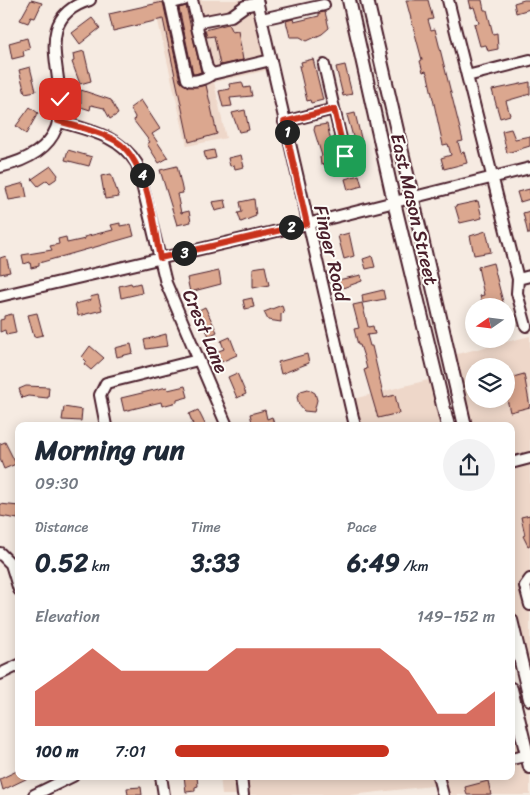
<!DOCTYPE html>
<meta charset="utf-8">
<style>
:root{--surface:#fff;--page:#f2f2f3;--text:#1f2937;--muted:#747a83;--accent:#c8321e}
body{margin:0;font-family:Sriracha,sans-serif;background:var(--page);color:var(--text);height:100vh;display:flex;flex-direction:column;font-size:19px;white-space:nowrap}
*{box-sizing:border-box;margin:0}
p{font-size:16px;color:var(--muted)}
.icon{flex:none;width:28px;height:28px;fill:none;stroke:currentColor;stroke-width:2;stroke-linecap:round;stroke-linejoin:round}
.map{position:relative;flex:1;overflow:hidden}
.panel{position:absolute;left:15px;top:422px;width:500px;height:358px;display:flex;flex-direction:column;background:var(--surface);border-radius:10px;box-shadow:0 2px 12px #0003}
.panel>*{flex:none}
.needle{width:32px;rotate:256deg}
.controls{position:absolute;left:465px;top:298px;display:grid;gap:10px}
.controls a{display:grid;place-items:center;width:50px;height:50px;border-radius:50%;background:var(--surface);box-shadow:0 2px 12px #0003;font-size:25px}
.pin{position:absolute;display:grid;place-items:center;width:42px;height:42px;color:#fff;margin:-21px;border-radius:10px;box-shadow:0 2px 8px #0006}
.km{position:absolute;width:25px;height:25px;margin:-12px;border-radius:50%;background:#222;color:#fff;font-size:14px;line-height:25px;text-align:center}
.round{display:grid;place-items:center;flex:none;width:52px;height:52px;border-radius:26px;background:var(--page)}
.summary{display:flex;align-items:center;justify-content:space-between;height:85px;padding:0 20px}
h1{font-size:28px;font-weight:700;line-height:38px}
.metrics{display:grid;grid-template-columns:repeat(3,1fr);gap:8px;height:85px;padding:5px 20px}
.metrics div{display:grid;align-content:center}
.metrics b{font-size:25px;font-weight:700}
.metrics small{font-size:14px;font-weight:400}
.metrics p{font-size:14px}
.chart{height:140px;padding:10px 20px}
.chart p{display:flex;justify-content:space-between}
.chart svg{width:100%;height:90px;margin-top:5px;fill:var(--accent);opacity:.7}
ul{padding:0 20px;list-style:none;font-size:16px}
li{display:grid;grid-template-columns:80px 60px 1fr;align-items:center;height:38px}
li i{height:12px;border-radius:6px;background:var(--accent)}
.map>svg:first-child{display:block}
.built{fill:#eed7c9;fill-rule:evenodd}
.building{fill:#dba78f;stroke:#4a1f2b}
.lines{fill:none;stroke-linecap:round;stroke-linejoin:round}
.minor-casing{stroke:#4a1f2b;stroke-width:14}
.major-casing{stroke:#4a1f2b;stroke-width:16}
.minor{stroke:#fdfcf7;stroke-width:10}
.major{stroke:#fdfcf7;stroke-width:12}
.route-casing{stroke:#fff;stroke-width:10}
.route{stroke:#c8321e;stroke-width:6}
.labels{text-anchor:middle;stroke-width:4;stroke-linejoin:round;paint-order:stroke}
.street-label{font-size:19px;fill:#4a1f2b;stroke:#fdfcf7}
</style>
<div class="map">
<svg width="530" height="795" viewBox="0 0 530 795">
<rect width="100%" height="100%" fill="#f6ebe2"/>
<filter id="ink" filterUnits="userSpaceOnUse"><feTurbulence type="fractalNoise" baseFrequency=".02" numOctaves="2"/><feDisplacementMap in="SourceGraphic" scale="10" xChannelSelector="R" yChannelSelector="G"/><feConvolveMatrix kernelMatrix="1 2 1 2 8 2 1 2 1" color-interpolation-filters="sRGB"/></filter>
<g filter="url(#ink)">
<path class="built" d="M153,0H257L273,69L214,82L226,138L187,146Z
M530,336V699L511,620V426H465L449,356ZM474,366H506V399H474Z
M436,378L448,426H355L349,400Z
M511,689L530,767V795H443L440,785L352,795H222L220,776H511Z"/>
<path class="building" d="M31,0L42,3L35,18L31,17L28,23L20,20Z
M406,0H428L433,19L428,20L431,30L435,29L463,141L458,142L461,153L464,152L467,163L444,169L441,158L451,155L448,144L443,145L428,76L426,71L423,72L420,61L422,60Z
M469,0H482L484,10H487L493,34L497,33L498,49L488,51L486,45L480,46L474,24L479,23L474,7L471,8Z
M524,0H530V9L516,13L514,3Z
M163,2L180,81L188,87L206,85L217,134L189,142L163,19L113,31L109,14Z
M186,6L201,72L195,74H193L179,8Z
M325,12L329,28L322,34L307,41L300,37H290L286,21L293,19L294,22L319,16V13Z
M92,18L100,28L80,44L72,33Z
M228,24L232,32L238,31L243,60L220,65L214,36L207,37L205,30Z
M27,38L30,49L23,51L24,56L12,59L9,43Z
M84,51L91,81L80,84L72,62L74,61L73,54Z
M313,59L323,100L311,103L310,100L307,101L299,66H302L301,62Z
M345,65L352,94L343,96L336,67Z
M30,67L36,91L25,93L19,70Z
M242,82L244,88L250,87L252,96L230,98L232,106L223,107L219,91L230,89L229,84Z
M530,82V94L506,101L510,115L500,118L492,90Z
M81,90L111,100L118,114L110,119L104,108L91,105L90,110L81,107Z
M141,100L160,129L152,134L168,158L159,163L147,144L150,142L134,121L135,117L130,108Z
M30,107L38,113L26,134L16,126Z
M245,110L249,130L239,132L232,113Z
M355,113L362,142L355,144L347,115Z
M327,124L336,164L325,167L324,164L321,165L320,157L322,156L314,130L315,126Z
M511,129L515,139L530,136V146L507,153L502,131Z
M68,150L92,157L89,166L65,160Z
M214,150L216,158L206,160L204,152Z
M241,155L244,167L235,169L234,165L230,166L228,158Z
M51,166L58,175L56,179L50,183L47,180L38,186L32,179Z
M177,166L183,193L177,194L181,213L189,211L191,222L177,225L160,170Z
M111,174L119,197L105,199L101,176Z
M359,175L362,186L348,190L345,179Z
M24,183L27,197L9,200L6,188Z
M530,189V199L520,202L517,192Z
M254,199L256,216L241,222L238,213L242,212L240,202Z
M225,200L227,208L215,211L212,202Z
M478,201L482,218L460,223L455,206Z
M530,211V234H528L523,213Z
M120,223V226L131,224L134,236L39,263V266L31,268L30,262L24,264L22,255L52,250L50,246L59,244L58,239L66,237L67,243L85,239L84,237L113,230L111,225Z
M486,231L491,252L474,255L470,236Z
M349,233L354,256L344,259L338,236Z
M6,256L10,272L0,274V258Z
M372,256L375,267L366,269L363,259Z
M493,263L504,306H483L480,296L484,295L478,267Z
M265,266L269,285L253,288V268Z
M219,271L221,284L190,292L187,278Z
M361,275L362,281L340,289L338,280Z
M131,283L132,285L140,283L142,293L121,298L119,286Z
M383,290L385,299L363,303L362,295Z
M98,295L102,310L78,316L75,304L91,300L90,297Z
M252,298L254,307L245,309L243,300Z
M362,303L368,327L373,326L375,334L367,335L370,346H372L384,398L395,395L399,413L378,418L364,370L367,369L364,357L360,345H358L354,329L359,328L353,305Z
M282,305L284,313L281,314V322L268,320L264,312Z
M205,307L217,332L209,336L197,311Z
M37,313L43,335L34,337L28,315Z
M12,314L16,333L6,335L5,330L0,332V320L4,319V316Z
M166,334L168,346L146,349L144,340Z
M230,337L237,355L221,362L216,352L224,349L221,341Z
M131,344L133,353L117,357L115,348Z
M90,346L104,358L91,370L84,364L86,361L82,357Z
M307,354L309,363L281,374L278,362Z
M237,373L246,394L237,398L228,377Z
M524,374L530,407L510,412L506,395V379Z
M26,386L49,387L48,398L28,396L22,398L19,389Z
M185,386L188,397L177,400V402L162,406L161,402L124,411L121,398L167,387L168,390Z
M308,389L315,393L317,400L314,412L304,411L299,405L297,397L301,391Z
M64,407L82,410L81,421L62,420Z
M198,410L206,426H187L193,424L189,414Z
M265,410L267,419L272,417L274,424L253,426L250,414Z
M5,442L16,464L4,469L0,459V444Z
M0,504L19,506L18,519L0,516Z
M530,515V545L528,546L523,536L525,535L521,517Z
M19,770V776H32L3,790L0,779Z
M184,776H197L198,786L195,787V791L186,792Z
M488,781L491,795H467L465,787Z
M141,787L142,795H128L127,788Z"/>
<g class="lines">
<g class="minor-casing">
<path id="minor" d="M169,0L172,3L184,0
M192,0L198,24
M257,0L355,426
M448,0L518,279L517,293L526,326
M170,1L187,79C193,83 206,79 212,74
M258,3L245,6L231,16L200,22L197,27L207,68L212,74L271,60
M262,19L324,5
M324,65L345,156
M467,76L530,60
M58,121C88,130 119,135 137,164L166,283L227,426
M284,122L334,109
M0,167C126,137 0,27 90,0
M518,279L530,276
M0,296L307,224L530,168
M106,426L100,395L106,383L198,360
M511,463L530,458
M0,553L11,564L19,590
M530,579L525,586L530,605
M0,674L19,665
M511,759L530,755
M161,776L164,795
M241,776L243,795
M438,776L443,795
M34,795L73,776"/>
</g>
<g class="major-casing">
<path id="major" d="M349,0L394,202L448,426
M367,0L465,426
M511,620L530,699
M511,689L530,767"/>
</g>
<use href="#minor" class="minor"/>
<use href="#major" class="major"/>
</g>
</g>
<g class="lines" filter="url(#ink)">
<g class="route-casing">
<path id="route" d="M60,99L58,121C77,127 99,131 116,141C148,161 153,224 160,258L307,224L284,122L334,109L345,156"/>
</g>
<use href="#route" class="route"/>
</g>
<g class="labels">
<g class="street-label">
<text transform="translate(415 209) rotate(77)" y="7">East Mason Street</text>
<text transform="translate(332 253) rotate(77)" y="7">Finger Road</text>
<text transform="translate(206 331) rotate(67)" y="7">Crest Lane</text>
</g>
</g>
</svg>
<div class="controls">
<a><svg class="needle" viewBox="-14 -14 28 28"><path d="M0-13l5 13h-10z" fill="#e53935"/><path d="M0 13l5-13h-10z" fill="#747a83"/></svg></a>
<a><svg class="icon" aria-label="layers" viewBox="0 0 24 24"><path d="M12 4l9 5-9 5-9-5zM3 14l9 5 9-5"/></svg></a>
</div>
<div class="pin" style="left:345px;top:156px;background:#1e9e55"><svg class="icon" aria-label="arrive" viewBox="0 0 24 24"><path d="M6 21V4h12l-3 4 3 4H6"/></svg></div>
<div class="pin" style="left:60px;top:99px;background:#d93025"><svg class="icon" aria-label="check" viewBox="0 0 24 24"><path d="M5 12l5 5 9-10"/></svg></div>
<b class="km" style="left:287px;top:132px">1</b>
<b class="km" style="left:291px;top:227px">2</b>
<b class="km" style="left:184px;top:253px">3</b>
<b class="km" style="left:142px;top:175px">4</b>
<section class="panel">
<div class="summary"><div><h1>Morning run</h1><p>09:30</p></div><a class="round"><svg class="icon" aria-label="share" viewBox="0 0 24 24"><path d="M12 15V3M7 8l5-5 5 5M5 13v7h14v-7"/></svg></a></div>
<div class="metrics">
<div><p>Distance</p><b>0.52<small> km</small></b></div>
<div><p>Time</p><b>3:33</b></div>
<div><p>Pace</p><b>6:49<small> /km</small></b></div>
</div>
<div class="chart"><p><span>Elevation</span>149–152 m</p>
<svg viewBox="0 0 160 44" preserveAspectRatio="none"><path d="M0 44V27L10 17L20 6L30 17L40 17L50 17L60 17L70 6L80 6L90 6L100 6L110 6L120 6L130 17L140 38L150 38L160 27V44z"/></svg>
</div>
<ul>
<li><b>100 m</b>7:01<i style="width:67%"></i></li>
</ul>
</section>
</div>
